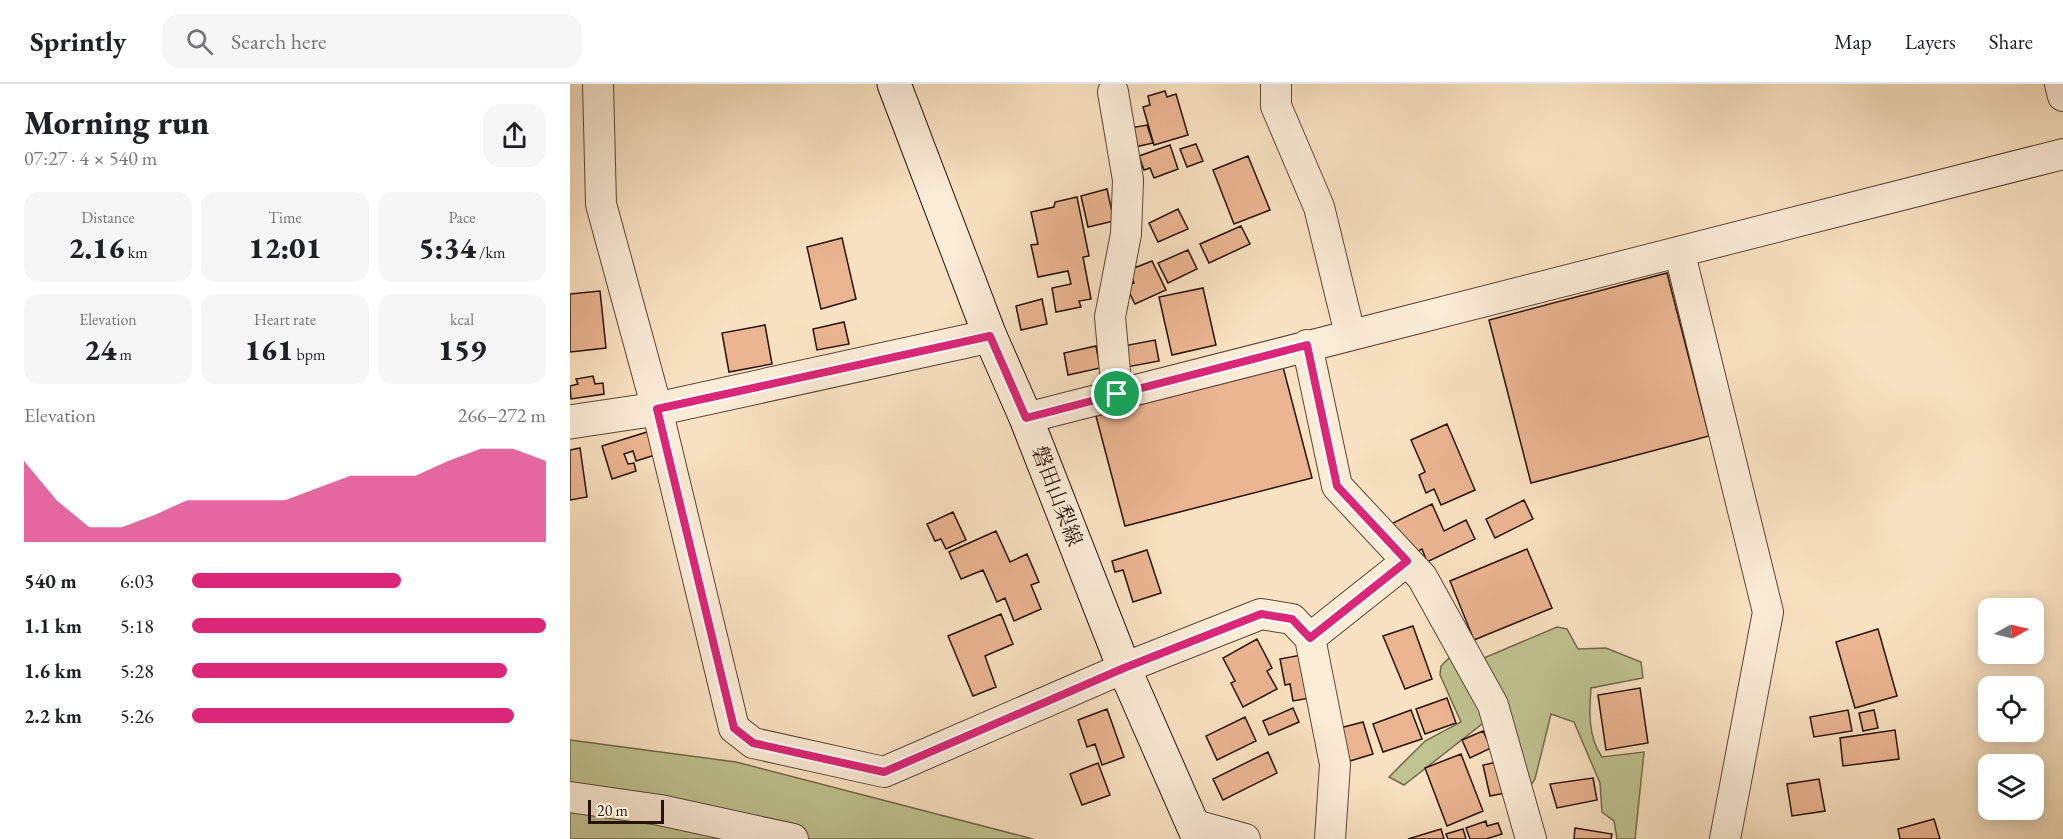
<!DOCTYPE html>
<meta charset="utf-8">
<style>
:root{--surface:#fff;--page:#f6f6f6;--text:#202124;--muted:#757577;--line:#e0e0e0;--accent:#db2777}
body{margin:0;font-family:"EB Garamond","Noto Serif JP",serif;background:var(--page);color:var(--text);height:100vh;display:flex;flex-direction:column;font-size:22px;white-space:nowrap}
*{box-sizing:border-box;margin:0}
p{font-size:20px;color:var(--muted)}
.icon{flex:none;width:33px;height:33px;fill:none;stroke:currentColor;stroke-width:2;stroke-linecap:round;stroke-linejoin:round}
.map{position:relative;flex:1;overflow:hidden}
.sheet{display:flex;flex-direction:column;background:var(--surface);width:570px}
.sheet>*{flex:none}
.needle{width:39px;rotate:82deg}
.fabs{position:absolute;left:1408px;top:514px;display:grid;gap:12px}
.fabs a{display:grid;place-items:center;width:66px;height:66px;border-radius:12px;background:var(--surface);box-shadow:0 3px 15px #0003;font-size:30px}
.scale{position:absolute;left:18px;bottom:15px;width:76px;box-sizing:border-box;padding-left:6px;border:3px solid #271206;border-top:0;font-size:16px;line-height:21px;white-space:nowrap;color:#271206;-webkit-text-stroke:4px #fbecd7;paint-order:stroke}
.pin{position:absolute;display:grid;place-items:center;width:51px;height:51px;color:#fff;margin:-26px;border:3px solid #fff;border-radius:50%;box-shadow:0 2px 6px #0007}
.round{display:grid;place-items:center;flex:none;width:63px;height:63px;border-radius:18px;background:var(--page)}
.summary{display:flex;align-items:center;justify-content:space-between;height:102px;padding:0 24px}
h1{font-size:33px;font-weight:800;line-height:45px}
.figures{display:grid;grid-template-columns:repeat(3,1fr);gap:9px;height:102px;padding:6px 24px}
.figures div{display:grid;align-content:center;border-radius:15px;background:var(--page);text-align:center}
.figures b{font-size:30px;font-weight:800}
.figures small{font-size:16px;font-weight:400}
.figures p{font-size:16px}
.chart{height:168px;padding:12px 24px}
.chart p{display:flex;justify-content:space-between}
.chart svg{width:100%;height:108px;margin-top:6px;fill:var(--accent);opacity:.7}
ul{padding:0 24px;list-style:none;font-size:20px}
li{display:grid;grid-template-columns:96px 72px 1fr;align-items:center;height:45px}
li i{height:15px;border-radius:8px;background:var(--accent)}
header{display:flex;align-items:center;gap:36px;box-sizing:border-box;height:84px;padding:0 30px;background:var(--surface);border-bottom:2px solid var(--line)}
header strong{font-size:28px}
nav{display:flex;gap:33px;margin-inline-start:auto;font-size:21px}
.search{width:420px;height:54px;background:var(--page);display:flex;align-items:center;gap:15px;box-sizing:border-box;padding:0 21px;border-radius:18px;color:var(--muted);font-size:22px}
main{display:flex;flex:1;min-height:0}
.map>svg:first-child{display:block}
.green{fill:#bfc391;stroke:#736a4c;stroke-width:1.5}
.building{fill:#ebb591;stroke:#271206;stroke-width:1.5}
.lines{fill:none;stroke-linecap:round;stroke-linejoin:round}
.minor-casing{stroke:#5c4635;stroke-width:32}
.tertiary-casing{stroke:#5c4635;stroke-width:35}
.secondary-casing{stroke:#271206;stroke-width:35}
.minor{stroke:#fbecd7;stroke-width:30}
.tertiary{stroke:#fbecd7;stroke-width:33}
.secondary{stroke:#fbecd7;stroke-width:33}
.route-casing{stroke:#fff;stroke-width:12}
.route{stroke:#db2777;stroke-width:8}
.labels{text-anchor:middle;stroke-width:4.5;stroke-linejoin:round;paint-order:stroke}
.street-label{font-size:21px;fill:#271206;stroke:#fbecd7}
</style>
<header>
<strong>Sprintly</strong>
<div class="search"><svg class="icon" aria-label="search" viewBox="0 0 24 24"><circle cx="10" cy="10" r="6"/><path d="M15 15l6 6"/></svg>Search here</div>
<nav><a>Map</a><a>Layers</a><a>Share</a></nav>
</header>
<main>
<section class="sheet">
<div class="summary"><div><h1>Morning run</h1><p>07:27 · 4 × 540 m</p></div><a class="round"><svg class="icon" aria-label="share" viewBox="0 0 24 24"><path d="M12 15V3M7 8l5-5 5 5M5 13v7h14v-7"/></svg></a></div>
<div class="figures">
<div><p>Distance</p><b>2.16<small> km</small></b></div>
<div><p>Time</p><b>12:01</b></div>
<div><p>Pace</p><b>5:34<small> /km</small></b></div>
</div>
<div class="figures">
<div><p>Elevation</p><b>24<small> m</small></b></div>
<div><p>Heart rate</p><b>161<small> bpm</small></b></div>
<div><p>kcal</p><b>159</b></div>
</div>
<div class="chart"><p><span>Elevation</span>266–272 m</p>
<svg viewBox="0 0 160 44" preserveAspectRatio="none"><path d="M0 44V11L10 27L20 38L30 38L40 33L50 27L60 27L70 27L80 27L90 22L100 17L110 17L120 17L130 11L140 6L150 6L160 11V44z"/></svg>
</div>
<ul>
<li><b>540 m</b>6:03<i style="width:59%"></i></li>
<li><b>1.1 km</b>5:18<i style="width:100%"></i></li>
<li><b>1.6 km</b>5:28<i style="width:89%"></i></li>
<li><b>2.2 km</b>5:26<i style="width:91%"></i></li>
</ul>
</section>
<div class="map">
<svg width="1493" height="755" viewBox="0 0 1493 755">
<rect width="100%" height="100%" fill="#f9e2c1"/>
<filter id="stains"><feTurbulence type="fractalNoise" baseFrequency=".00333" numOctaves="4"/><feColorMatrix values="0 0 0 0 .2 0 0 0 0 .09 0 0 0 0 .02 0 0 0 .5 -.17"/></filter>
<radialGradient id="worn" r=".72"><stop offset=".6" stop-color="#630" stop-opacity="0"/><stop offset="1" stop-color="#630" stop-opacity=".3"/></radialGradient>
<path class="green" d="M987,543L997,545L1008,565L1036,564L1071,578L1073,594L1021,604C1019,627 1018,653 1032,673L1074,668L1065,755H1047L1044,737L1032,728L1030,699L1004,638L981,630L965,695L946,725L916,637L834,701L819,693L855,657L891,638L870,591L871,582L879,574H914Z
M0,656L166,678L463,755H0Z"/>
<path class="building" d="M595,7L597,13L606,10L618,51L584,61L573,23L580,21L578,12Z
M577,41L583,59L565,63L560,44Z
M626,60L633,77L617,83L610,65Z
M600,61L608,85L584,94L580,84L574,86L569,72Z
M678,72L700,126L664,140L643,86Z
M537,105L544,137L518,143L511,112Z
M507,113L519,172L513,173L521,215L509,217L511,223L486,228L482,204L501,200L498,187L468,193L461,161L468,160L461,128L484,123L485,118Z
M608,125L618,145L588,158L579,139Z
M671,142L680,160L639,179L630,160Z
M272,154L286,215L251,225L237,163Z
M618,166L627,185L598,199L588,179Z
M582,177L596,206L565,220L556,202L564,199L559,186Z
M1097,189L1139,352L961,399L919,236Z
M633,204L646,261L602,271L589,213Z
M30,207L36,264L0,268V210Z
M472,215L477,240L451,246L446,222Z
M274,238L279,260L247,266L243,245Z
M195,241L202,280L159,288L152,249Z
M585,256L589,277L557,283L553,262Z
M526,262L530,284L498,291L494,269Z
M713,283L742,394L555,442L526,332Z
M23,292L25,300L33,299L34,310L1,315L0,302L8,300L6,295Z
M877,340L905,406L871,421L864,405L856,409L849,391L855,388L841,356Z
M77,348L85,371L66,377L63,367L54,370L58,380L64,379L66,387L42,395L32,362Z
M10,364L17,413L0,416V366Z
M954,416L963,435L925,454L916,435Z
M862,420L874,447L896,436L905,455L857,478L852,465L844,469L835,464L823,439Z
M383,428L396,456L376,465L371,455L365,457L357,440Z
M426,447L440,478L457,470L469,498L461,501L471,525L444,537L435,514L427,518L413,486L391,495L379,468Z
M957,465L982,524L904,556L880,497Z
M577,466L591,509L563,518L553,486L545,488L542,477Z
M431,530L443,560L415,572L426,603L403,612L378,552Z
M843,542L862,595L835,605L813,552Z
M1308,545L1327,612L1285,624L1266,558Z
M687,555L702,584L697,587L707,605L673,623L661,599L665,597L653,574Z
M731,571L740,614L723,617L720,600L715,601L710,575Z
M1070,604L1078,659L1036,666L1028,611Z
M877,614L886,639L855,650L846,625Z
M723,624L729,638L699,651L693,637Z
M537,625L554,673L532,681L525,660L517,663L508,636Z
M841,626L852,655L813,668L803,640Z
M1278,626L1282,647L1244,653L1240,633Z
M1304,626L1308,644L1293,647L1289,629Z
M675,633L686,657L647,676L636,652Z
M793,638L803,670L780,677L770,644Z
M1325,646L1329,675L1273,682L1270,654Z
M913,647L921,664L900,674L892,656Z
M698,668L707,689L653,716L643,695Z
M891,670L913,727L877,742L855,684Z
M928,678L935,709L920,712L913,681Z
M528,679L540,711L512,721L500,690Z
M1023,694L1027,716L987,724L980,700Z
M1249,695L1255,727L1222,732L1217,700Z
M1364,735L1370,755H1330L1328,745Z
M916,737L917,742L928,739L932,750L916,755H900L896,744Z
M1005,744L1042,750L1041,755H1004Z
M871,745L874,755H838Z
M893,745L896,755H878L876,750Z"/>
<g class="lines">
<g class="minor-casing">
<path id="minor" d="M28,0L31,120L87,325L164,644L183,659L314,688L554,584L691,530L722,535L740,554L765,680L760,755
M706,0V22L749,123L780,250
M1490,0L1493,12
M543,8L558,96L556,150L540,233L547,310
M1110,170L1198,528L1155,755
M737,261L767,402L852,493L923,621L961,755
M456,334L1493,70
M740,554L837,477
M0,713L90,726L223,755
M621,740L675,755"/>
</g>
<g class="tertiary-casing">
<path id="tertiary" d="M0,338L87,325L420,252"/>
</g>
<g class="secondary-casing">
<path id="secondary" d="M324,0L420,252L456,334L554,584L629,755"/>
</g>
<use href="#minor" class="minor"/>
<use href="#tertiary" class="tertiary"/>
<use href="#secondary" class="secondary"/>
</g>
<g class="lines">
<g class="route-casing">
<path id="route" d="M420,252L456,334L737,261L767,402L837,477L740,554L722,535L691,530L554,584L314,688L183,659L164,644L87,325Z"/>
</g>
<use href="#route" class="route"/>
</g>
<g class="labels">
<g class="street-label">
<text transform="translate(487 412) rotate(69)" y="7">磐田山梨線</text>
</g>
</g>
<rect width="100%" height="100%" filter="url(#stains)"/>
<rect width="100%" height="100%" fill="url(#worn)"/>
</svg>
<div class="fabs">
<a><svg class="needle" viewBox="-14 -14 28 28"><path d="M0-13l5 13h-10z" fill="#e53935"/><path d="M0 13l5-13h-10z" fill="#757577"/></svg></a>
<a><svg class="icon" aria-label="locate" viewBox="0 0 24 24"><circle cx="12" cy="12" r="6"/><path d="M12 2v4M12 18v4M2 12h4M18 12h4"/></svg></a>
<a><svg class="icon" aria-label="layers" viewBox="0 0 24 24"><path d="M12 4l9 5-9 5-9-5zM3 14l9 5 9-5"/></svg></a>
</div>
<div class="scale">20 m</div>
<div class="pin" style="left:547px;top:310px;background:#1e9e55"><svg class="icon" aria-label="arrive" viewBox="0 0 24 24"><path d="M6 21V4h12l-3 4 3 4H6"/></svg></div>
</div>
</main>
